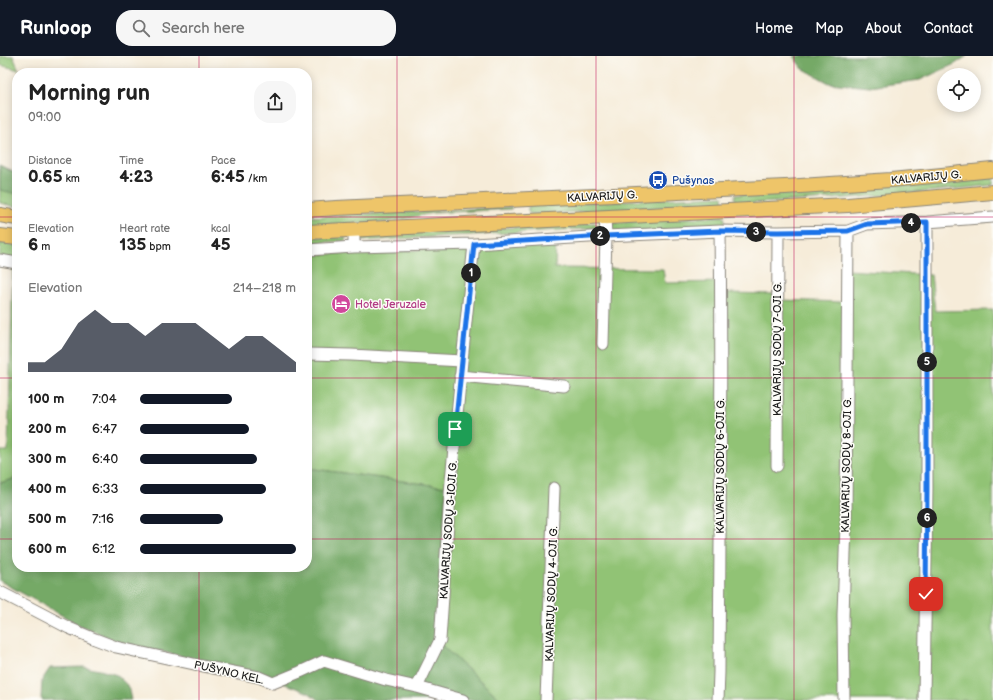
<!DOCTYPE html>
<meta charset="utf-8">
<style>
:root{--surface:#fff;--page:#f6f6f6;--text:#222;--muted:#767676;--accent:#111827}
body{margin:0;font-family:"Balsamiq Sans",sans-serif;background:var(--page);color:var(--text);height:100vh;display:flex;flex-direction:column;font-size:15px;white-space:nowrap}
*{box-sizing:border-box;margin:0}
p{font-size:13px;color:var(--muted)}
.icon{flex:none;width:22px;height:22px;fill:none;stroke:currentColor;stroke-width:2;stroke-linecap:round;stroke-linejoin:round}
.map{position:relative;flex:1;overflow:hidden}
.details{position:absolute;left:12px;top:12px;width:300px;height:504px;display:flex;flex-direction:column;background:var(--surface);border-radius:16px;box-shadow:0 2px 10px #0003}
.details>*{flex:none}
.buttons{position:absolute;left:937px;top:12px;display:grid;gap:8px}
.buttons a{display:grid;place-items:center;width:44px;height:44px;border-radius:50%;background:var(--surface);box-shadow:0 2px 10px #0003;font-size:20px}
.pin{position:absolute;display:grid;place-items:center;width:34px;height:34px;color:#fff;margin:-17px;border-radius:8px;box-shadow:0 2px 6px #0006}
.km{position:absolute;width:20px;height:20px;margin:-10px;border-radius:50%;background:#222;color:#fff;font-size:11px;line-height:20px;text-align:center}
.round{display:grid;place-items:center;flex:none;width:42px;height:42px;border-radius:16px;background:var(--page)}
.headline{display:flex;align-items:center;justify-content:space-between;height:68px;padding:0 16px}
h1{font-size:22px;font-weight:700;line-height:30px}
.stats{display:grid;grid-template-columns:repeat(3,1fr);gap:6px;height:68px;padding:4px 16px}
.stats div{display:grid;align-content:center}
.stats b{font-size:17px;font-weight:700}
.stats small{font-size:11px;font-weight:400}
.stats p{font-size:11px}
.chart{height:112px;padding:8px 16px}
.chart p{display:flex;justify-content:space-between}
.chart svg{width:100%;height:72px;margin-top:4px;fill:var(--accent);opacity:.7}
ul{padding:0 16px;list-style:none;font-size:13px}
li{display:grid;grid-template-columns:64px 48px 1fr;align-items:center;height:30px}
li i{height:10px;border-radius:5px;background:var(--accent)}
header{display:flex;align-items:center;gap:24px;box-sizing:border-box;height:56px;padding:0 20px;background:var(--accent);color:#fff}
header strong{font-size:19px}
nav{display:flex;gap:22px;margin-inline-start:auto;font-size:14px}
.search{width:280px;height:36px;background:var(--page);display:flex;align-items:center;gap:10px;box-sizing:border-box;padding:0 14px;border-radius:16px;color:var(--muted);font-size:15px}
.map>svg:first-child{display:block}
.green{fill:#91c374;stroke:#567048}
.forest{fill:#74a966;stroke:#486241}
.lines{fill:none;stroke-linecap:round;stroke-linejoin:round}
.minor-casing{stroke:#89847a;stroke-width:13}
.major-casing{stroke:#89847a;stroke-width:16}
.minor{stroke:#fff;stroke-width:11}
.major{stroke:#eec569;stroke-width:14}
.route-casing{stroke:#fff;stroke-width:8}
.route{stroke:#1a73e8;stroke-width:5}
.grid{fill:none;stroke:#c2185b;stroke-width:1;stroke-opacity:0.55}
.labels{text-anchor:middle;stroke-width:3;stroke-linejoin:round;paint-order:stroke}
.street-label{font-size:11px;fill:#1c1c1c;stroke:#fdfcf7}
.transit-label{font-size:11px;fill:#164399;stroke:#fdfcf7;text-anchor:start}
.hotel-label{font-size:11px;fill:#b23c85;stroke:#fdfcf7;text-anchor:start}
</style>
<header>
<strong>Runloop</strong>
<div class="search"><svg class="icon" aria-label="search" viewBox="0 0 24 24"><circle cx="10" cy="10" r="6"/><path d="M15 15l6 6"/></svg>Search here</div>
<nav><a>Home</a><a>Map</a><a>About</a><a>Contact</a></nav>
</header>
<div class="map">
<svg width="993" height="644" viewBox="0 0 993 644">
<rect width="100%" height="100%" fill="#fdfcf7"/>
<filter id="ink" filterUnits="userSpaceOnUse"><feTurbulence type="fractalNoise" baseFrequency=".025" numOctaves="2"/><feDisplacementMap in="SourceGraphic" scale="8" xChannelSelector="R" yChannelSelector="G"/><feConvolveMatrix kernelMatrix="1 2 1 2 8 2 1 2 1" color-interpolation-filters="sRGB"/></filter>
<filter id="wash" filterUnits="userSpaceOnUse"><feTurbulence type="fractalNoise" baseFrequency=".012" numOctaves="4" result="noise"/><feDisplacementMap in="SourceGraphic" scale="16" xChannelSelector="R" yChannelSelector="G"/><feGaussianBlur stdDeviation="0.9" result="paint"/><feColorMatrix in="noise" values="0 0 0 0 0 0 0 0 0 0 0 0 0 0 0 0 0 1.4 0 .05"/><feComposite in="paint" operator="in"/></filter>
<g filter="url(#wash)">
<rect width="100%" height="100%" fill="#f6ecd9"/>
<path class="green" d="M0,0H13L19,14L0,9Z
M0,110L17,118V151L0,147Z
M993,120V129C907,139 821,144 735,148V139Z
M723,140L724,148L531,158L529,157L528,154V151L531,149Z
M510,151H512L511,153L433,157L386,166L307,169V161Z
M724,160L726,170L755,169L752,171L613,177L609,171L611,166Z
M595,167L598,169L599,172L359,185V180Z
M307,181H345L346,185L307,187Z
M556,185L555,212L663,213L665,227L723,226L724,237L780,238V244L844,246L846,214L931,219L935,255L993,254V644H501L437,585L446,431L307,412V199L418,194Z
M0,187L17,189V204L0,202Z
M13,209H17V422L0,427V395H8Z"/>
<path class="forest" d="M793,0H967L955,8L920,24L870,31L829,27L802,12Z
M0,110L17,118V138L0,134Z
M307,412L446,431L437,585L501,644H319L309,637L262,619L150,593L117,585L81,570L0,525V427L17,422V511H307Z
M84,611L100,614L117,619L128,630L131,644H42L41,642L42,624L50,612Z"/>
</g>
<g filter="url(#ink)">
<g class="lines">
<g class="minor-casing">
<path id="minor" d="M354,173V191L474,188L462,305L451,425L440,584L417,631
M474,188L606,180L720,175L778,176L848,175L867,168L927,166L993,161
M307,194L354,191
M0,204L17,207
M603,288L606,180L605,161
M307,298L351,299L462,305
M460,320L564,330
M777,410L778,176
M0,536L69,572L95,583L116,591L203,610L259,621L273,627L300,616L324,605L386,624L417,631L463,644
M546,644L554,432
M718,644L719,616C720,469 722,322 720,175
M844,644L843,559L846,467L848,175
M924,644L927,433V166"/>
</g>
<g class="major-casing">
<path id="major" d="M307,154L336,152L785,131L891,124L993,114
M0,159L17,162
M307,176L848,149L993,136
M0,180L17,182"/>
</g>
<use href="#minor" class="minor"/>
<use href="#major" class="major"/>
</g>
</g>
<g class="lines" filter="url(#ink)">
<g class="route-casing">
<path id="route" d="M455,373L462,305L474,188L606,180L720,175L778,176L848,175L867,168L927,166V433L926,538"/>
</g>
<use href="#route" class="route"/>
</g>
<path class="grid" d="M199,0V17M397,0V644M596,0V644M794,0V644M0,161H17M307,161H993M0,322H17M307,322H993M0,483H17M307,483H993M199,511V644"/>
<defs>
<g id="bus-disc" transform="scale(1)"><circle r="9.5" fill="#1a4fb4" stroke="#fdfcf7"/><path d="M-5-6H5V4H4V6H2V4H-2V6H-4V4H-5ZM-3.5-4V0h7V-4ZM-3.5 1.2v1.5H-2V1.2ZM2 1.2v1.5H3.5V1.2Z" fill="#fff"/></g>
<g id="hotel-disc" transform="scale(1)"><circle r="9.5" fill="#d1479c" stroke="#fdfcf7"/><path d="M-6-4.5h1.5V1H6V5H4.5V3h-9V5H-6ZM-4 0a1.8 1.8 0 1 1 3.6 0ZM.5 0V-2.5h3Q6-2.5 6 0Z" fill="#fff"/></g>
</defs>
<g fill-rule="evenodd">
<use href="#bus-disc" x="658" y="124"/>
<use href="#hotel-disc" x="341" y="248"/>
</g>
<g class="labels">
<g class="street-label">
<text transform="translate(926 121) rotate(-5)" y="4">KALVARIJŲ G.</text>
<text transform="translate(602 140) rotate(-3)" y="4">KALVARIJŲ G.</text>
<text transform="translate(777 293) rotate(-90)" y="4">KALVARIJŲ SODŲ 7-OJI G.</text>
<text transform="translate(846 409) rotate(-89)" y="4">KALVARIJŲ SODŲ 8-OJI G.</text>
<text transform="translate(720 410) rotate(-90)" y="4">KALVARIJŲ SODŲ 6-OJI G.</text>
<text transform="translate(448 474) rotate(-86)" y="4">KALVARIJŲ SODŲ 3-IOJI G.</text>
<text transform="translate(551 538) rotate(-88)" y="4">KALVARIJŲ SODŲ 4-OJI G.</text>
<text transform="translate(229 616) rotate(13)" y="4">PUŠYNO KEL.</text>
</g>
<g class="transit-label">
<text x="672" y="128">Pušynas</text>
</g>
<g class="hotel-label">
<text x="355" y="252">Hotel Jeruzale</text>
</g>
</g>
</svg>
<div class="buttons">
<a><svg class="icon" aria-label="locate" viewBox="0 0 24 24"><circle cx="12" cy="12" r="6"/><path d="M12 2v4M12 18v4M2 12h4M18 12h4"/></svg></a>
</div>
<div class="pin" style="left:455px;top:373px;background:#1e9e55"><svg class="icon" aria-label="arrive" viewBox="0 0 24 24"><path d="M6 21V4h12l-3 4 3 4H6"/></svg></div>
<div class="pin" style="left:926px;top:538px;background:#d93025"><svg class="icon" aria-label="check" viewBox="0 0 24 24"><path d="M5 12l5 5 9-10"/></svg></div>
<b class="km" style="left:471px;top:217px">1</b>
<b class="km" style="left:600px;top:180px">2</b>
<b class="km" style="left:756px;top:176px">3</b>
<b class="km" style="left:911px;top:167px">4</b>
<b class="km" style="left:927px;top:306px">5</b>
<b class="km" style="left:927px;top:462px">6</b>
<section class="details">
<div class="headline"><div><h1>Morning run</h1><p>09:00</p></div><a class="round"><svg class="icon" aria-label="share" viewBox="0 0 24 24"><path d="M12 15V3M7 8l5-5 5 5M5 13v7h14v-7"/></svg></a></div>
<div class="stats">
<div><p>Distance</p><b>0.65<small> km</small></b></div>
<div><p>Time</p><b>4:23</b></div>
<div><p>Pace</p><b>6:45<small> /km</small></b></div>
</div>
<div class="stats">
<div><p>Elevation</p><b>6<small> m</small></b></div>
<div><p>Heart rate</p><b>135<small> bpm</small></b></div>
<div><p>kcal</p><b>45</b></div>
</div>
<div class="chart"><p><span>Elevation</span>214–218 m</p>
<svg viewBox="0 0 160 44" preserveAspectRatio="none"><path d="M0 44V38L10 38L20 30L30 14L40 6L50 14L60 14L70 22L80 14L90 14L100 14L110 22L120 30L130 22L140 22L150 30L160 38V44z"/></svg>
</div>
<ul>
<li><b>100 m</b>7:04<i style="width:59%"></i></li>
<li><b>200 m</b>6:47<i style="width:70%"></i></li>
<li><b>300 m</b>6:40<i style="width:75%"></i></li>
<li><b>400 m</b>6:33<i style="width:81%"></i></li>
<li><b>500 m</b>7:16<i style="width:53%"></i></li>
<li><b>600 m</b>6:12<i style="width:100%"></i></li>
</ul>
</section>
</div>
